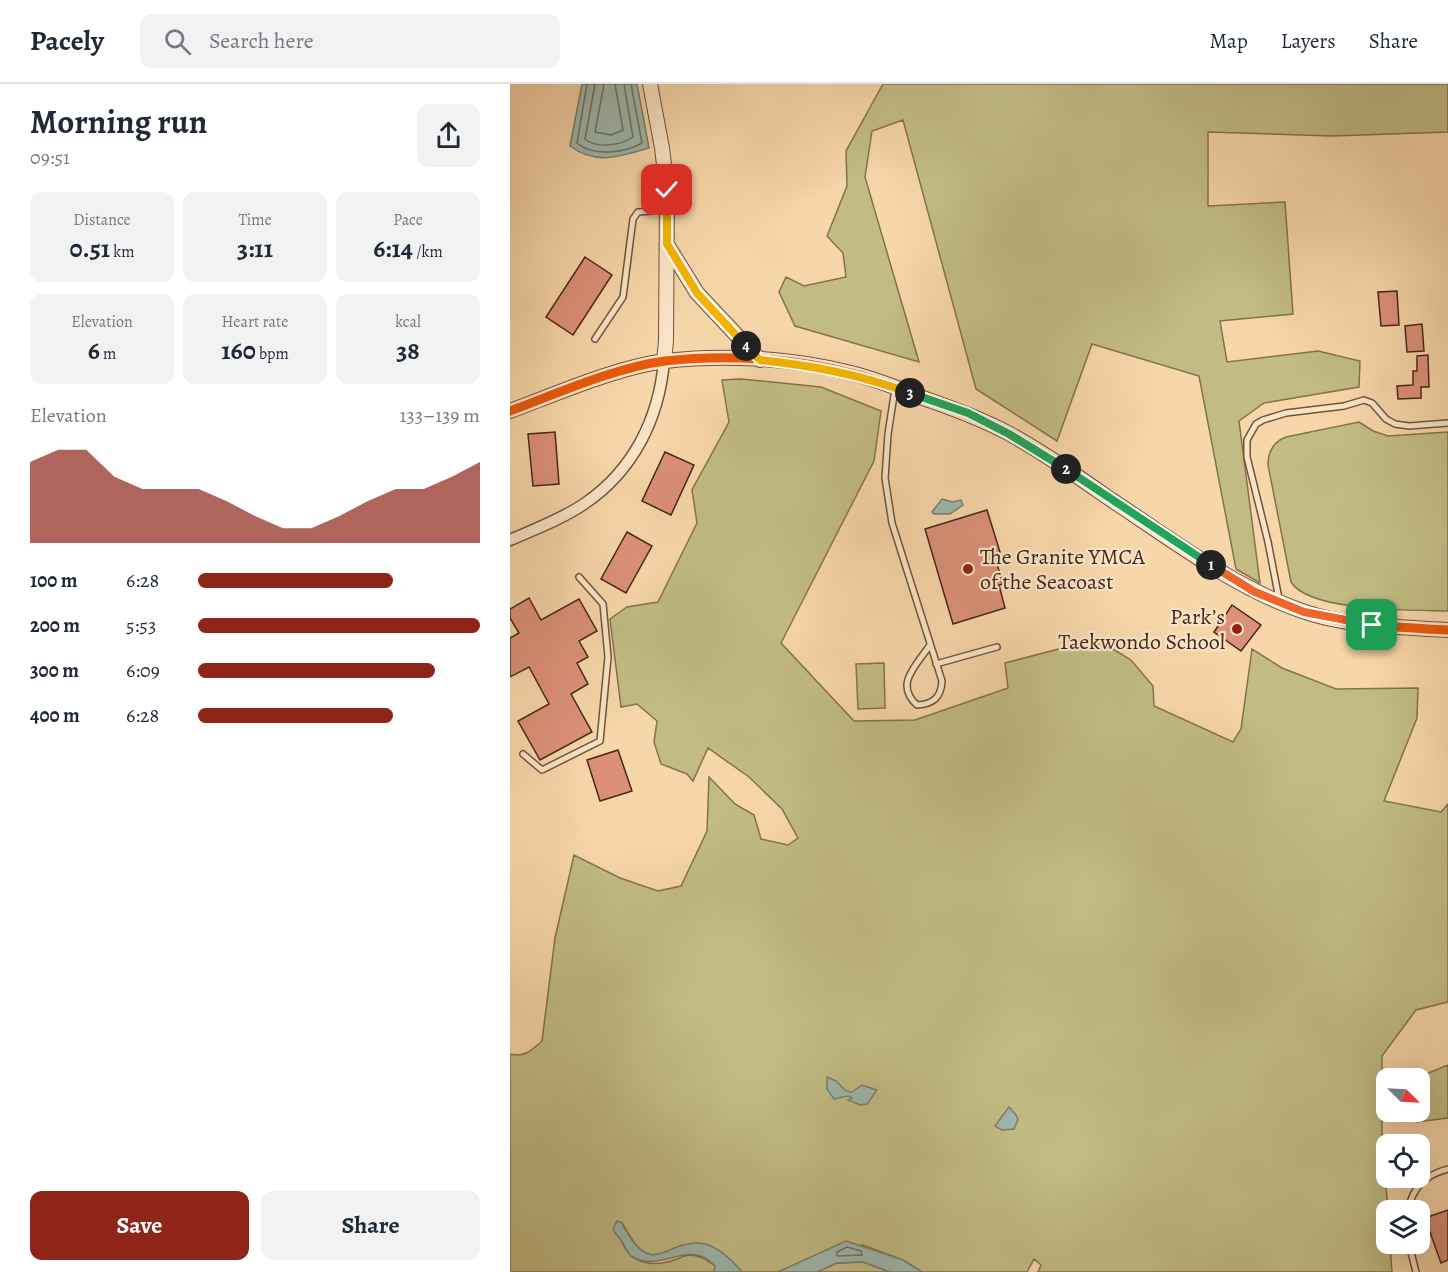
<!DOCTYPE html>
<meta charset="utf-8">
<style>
:root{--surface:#fff;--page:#f2f2f3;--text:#1f2937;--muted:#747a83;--line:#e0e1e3;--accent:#8f2418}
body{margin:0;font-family:Alegreya,serif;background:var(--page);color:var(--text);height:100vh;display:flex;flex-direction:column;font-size:22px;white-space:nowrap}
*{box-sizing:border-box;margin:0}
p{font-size:20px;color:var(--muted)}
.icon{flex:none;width:33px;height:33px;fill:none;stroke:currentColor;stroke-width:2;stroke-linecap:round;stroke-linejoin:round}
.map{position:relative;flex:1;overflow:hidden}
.sheet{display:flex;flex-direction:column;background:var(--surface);width:510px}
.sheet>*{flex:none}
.needle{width:39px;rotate:114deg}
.fabs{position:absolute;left:866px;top:984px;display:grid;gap:12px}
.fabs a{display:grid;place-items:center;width:54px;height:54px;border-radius:12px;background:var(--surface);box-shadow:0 6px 24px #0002;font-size:30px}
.pin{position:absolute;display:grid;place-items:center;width:51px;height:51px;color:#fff;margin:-26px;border-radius:12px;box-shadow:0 3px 9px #0006}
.km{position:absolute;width:30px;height:30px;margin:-15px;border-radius:50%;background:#222;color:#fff;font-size:16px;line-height:30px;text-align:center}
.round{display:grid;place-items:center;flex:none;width:63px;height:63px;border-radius:12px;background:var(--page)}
.overview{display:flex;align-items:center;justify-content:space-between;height:102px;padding:0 30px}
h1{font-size:33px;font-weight:700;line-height:45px}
.figures{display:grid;grid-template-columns:repeat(3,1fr);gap:9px;height:102px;padding:6px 30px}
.figures div{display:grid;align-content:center;border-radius:12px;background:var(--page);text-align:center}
.figures b{font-size:26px;font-weight:700}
.figures small{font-size:16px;font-weight:400}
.figures p{font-size:16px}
.chart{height:168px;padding:12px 30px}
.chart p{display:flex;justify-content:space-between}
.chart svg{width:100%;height:108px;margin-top:6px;fill:var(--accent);opacity:.7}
.action{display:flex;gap:12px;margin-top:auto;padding:12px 30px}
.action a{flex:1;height:69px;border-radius:12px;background:var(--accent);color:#fff;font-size:24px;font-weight:700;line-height:69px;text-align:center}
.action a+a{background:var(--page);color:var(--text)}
ul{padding:0 30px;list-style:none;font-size:20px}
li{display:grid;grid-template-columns:96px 72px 1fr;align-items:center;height:45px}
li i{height:15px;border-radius:8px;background:var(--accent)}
header{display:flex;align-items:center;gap:36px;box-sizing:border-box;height:84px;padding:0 30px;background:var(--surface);border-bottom:2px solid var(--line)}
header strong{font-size:28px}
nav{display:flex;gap:33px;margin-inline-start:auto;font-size:21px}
.search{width:420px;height:54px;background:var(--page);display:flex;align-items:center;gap:15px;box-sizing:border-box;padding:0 21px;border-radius:12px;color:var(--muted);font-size:22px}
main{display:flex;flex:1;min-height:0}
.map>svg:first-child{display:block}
.green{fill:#c2bc84;stroke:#84724e;stroke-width:1.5}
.water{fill:#9eb8ae;stroke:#7a7e72;stroke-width:1.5}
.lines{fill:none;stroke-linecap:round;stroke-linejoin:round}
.shore{stroke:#727064;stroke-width:1.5}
.building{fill:#dc9079;stroke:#452719;stroke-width:1.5}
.service-casing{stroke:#72533d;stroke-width:8}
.minor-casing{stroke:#72533d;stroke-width:13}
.tertiary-casing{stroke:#72533d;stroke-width:16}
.service{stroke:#fae4c7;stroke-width:5}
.minor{stroke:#fae4c7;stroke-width:10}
.tertiary{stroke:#fae4c7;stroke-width:14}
.cycleway-casing{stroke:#fae4c7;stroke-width:13}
.cycleway{stroke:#e8590c;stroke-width:9}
.split-1-casing{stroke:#fff;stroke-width:12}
.split-2-casing{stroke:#fff;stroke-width:12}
.split-3-casing{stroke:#fff;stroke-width:12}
.split-4-casing{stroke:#fff;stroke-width:12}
.split-5-casing{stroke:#fff;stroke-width:12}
.split-1{stroke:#f0652b;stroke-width:8}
.split-2{stroke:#22a559;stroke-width:8}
.split-3{stroke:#22a559;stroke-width:8}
.split-4{stroke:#f5b400;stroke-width:8}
.split-5{stroke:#f5b400;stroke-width:8}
.poi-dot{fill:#8f2418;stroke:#fae4c7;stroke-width:2}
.labels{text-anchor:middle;stroke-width:4.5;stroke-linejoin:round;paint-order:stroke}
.poi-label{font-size:22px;fill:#452719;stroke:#fae4c7;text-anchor:start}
</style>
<header>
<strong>Pacely</strong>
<div class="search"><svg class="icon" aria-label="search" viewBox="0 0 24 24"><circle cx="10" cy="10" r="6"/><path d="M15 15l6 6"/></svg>Search here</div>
<nav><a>Map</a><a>Layers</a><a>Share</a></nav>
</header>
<main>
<section class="sheet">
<div class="overview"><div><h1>Morning run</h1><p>09:51</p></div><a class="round"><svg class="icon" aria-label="share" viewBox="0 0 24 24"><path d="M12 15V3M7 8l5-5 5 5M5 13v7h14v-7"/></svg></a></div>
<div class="figures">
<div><p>Distance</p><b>0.51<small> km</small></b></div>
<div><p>Time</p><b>3:11</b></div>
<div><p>Pace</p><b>6:14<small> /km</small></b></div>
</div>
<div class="figures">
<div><p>Elevation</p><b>6<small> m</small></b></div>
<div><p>Heart rate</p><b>160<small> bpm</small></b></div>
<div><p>kcal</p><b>38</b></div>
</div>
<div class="chart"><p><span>Elevation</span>133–139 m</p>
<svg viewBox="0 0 160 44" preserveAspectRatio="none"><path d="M0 44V11L10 6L20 6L30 17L40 22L50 22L60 22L70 27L80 33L90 38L100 38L110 33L120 27L130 22L140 22L150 17L160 11V44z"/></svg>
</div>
<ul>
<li><b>100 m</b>6:28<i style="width:69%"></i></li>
<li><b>200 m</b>5:53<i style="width:100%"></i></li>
<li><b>300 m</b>6:09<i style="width:84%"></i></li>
<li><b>400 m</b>6:28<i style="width:69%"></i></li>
</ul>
<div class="action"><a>Save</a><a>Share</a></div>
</section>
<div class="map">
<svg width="938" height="1188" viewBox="0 0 938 1188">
<rect width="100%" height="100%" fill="#f7d6a9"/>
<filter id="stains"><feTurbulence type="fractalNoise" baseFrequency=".00333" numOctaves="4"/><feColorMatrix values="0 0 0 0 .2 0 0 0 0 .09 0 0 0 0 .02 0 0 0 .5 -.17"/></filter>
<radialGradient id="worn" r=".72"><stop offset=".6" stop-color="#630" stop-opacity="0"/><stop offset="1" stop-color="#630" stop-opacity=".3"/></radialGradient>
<path class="green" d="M373,0H938V48L822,52L698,48V122L775,118L783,230L710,237L717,278L808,267L850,277L849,303L754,319L729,337L750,499L726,485L689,292L582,260L547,357L466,305L393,36L362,47L355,93L409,278L285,242L269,208L276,193L294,202L336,193L333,169L317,152L337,102L336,67Z
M231,295L311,303L371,327L364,377L271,559L344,637L405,636L498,604L495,579L587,555L621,576L643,602L644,622L723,658L731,645L742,565L772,584L826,605L908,604L907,634L874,717L931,728L938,720V918L906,926L872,972V1053L878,1126L876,1160H880L882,1188H528L531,1181L524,1175L517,1188H412L393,1176L353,1161L295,1177L268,1188H232L216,1172L172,1161L147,1172H138L128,1165L112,1139L107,1137C110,1167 125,1185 157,1178C164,1177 172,1172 179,1171C190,1171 197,1176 205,1182L204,1188H0V970C14,974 22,966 32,957L45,854L64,771L110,794L148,807L171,802L197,747L199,693L225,720L244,731L251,755L278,761L288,754L272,725L239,693L198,664L183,697L177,690L151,680L144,658L147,637L127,620L111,623L100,535L117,523L148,518L187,439L182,406L219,338L212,296Z
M849,338L863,347L878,352L938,348V527C904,526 799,528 781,498L758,381C758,368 763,358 776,353Z
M374,579L375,624L348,625L346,580Z
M938,981V1034L907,1038L906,1028H909V994H906Z
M353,1178L380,1188H307L327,1179Z"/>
<path class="water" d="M72,0H127L139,64C110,72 87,82 60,62Z
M432,415L442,418L451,416L453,421L440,430H424L422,428Z
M317,993L326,997L336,1007L342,1008L352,1001L367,1006L357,1020L350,1021L338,1016L342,1014L338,1012L324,1015L317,1005Z
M499,1023L506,1031L508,1035L504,1045L492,1046L485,1042Z
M107,1137L112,1139C114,1145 118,1149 121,1155C145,1188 157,1159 186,1159C204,1158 221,1175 232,1188H204L205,1182C202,1179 197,1175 193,1173C169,1163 147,1188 121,1172C116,1168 115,1161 111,1156C108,1152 105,1150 103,1145Z
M336,1157L393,1176L412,1188H380L353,1178L327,1179L307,1188H268Z"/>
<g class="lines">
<path class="shore" d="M77,0L67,59C83,73 115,69 132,59L121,0
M85,0L75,55C86,65 112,61 123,53L114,0
M94,0L85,48L101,51L113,46L105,0
M337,1163L351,1167L352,1171L327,1172V1168Z"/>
</g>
<path class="building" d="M75,173L102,191L63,251L36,233Z
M887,207L889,241L871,242L868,208Z
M912,240L914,267L897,268L895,242Z
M918,271L919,303H911V314L888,315L887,302L903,301V287H907V272Z
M45,348L49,400L23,402L18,350Z
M155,368L184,381L161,431L132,417Z
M477,426L490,468L484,470L493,500L489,501L495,524L443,540L415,445Z
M117,448L142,462L116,509L91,495Z
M19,514L31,536L69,515L87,547L69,557L78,573L67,579L78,600L61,610L82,648L30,676L8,637L39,620L19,583L0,593V554L9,549L0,534V525Z
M722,521L751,541L731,567L704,548Z
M108,666L122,707L90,717L77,676Z
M938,1126V1176L931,1179L915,1134Z"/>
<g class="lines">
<g class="service-casing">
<path id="service" d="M85,255L113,213L123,135L128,128L155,126
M385,305L378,350L375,394L382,439L432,597C431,614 423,620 407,621C384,600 406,582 420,561
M769,515L758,458L737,373V356L746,340L753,336L776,329L834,322L854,316L862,319L876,335L885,340L899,342L938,339
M426,580L487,563
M13,670L32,686L90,657L98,573L93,520L69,493
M898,1126C903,1103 915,1091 938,1085
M899,1160L906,1188"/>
</g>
<g class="minor-casing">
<path id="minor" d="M0,456C25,445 52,435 74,420C123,387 149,335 154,277"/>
</g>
<g class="tertiary-casing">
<path id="tertiary" d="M140,0L152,64L157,106L156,257L154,277
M158,162L187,209L250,276
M0,327C46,310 107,283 155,277C215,270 283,274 341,289C366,295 390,305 413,314C442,324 470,334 498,349C533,368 567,392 600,415C661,455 723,503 792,527C838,543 890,543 938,546"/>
</g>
<use href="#service" class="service"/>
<use href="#minor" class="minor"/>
<use href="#tertiary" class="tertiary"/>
<g class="cycleway-casing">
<path id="cycleway" d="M0,327C46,310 107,283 155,277C215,270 283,274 341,289C366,295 390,305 413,314C442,324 470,334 498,349C533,368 567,392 600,415C661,455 723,503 792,527C838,543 890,543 938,546"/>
</g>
<use href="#cycleway" class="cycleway"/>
</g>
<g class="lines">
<g class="split-1-casing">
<path id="split-1" d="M701,481L745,508L794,528L862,541"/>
</g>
<g class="split-2-casing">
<path id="split-2" d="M556,385L701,481"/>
</g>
<g class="split-3-casing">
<path id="split-3" d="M400,309L458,329L499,350L556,385"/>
</g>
<g class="split-4-casing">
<path id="split-4" d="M236,262L250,276C305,282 347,290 400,309"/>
</g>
<g class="split-5-casing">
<path id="split-5" d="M157,106V160L187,209L236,262"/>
</g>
<use href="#split-1" class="split-1"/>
<use href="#split-2" class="split-2"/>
<use href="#split-3" class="split-3"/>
<use href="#split-4" class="split-4"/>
<use href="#split-5" class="split-5"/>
</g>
<g class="poi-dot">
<circle cx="458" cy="485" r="6"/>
<circle cx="727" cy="545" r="6"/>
</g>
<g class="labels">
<g class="poi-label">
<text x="470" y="480">The Granite YMCA<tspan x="470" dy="25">of the Seacoast</tspan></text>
<text x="715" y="540" text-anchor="end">Park’s<tspan x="715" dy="25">Taekwondo School</tspan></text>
</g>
</g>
<rect width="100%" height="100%" filter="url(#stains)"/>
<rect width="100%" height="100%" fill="url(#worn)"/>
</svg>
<div class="fabs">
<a><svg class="needle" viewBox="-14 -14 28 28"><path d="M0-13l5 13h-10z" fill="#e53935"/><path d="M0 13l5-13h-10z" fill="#747a83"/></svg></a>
<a><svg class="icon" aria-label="locate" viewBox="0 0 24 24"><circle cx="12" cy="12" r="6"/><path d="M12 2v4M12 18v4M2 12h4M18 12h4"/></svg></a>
<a><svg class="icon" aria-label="layers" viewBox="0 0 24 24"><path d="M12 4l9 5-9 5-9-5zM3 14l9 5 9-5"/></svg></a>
</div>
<div class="pin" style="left:862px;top:541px;background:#1e9e55"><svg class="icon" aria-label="arrive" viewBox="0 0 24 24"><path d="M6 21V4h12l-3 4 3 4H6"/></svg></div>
<div class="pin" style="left:157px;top:106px;background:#d93025"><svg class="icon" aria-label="check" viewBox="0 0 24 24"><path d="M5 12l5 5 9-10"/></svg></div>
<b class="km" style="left:701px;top:481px">1</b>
<b class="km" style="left:556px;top:385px">2</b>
<b class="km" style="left:400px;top:309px">3</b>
<b class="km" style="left:236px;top:262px">4</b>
</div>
</main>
